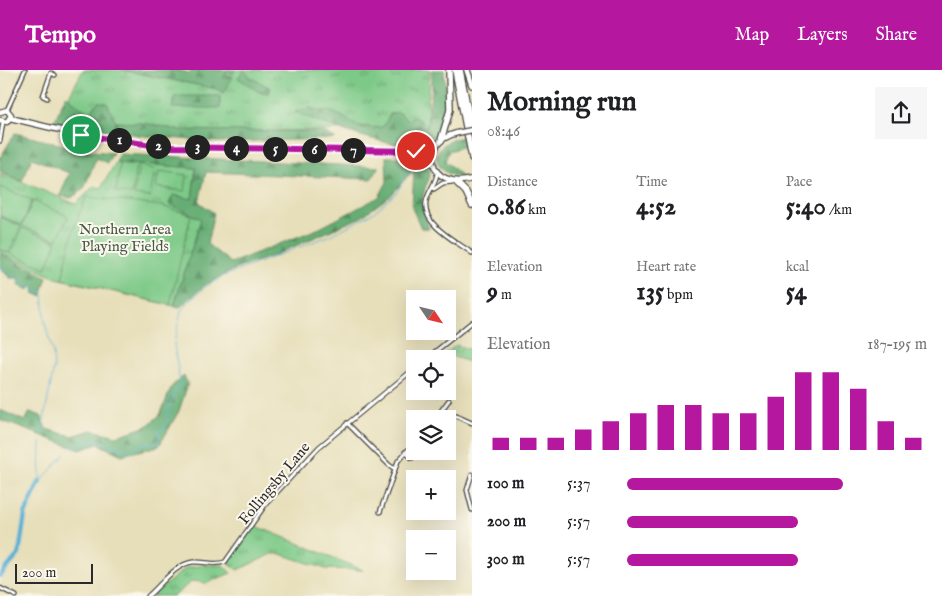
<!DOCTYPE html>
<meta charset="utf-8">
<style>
:root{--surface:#fff;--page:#f6f6f6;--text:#202124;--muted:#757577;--accent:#b5179e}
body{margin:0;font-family:"IM FELL English",serif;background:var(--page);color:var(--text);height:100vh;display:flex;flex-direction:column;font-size:19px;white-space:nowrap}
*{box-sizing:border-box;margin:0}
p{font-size:16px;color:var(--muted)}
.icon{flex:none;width:28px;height:28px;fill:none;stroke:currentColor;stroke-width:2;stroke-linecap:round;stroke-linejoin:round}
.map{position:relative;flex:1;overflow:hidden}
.details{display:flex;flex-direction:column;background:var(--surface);width:470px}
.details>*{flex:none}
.needle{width:32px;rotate:125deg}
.fabs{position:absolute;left:406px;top:220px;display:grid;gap:10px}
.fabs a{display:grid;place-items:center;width:50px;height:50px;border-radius:0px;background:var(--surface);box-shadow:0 5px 20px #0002;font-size:25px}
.scale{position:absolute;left:15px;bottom:12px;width:78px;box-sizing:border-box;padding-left:5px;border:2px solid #2b2b2b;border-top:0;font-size:14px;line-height:18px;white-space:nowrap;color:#2b2b2b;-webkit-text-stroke:4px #fbf7ec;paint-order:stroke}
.pin{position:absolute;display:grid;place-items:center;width:42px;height:42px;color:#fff;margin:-21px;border:2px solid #fff;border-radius:50%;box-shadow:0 1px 5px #0007}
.km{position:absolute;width:25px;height:25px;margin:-12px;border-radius:50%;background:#222;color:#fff;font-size:14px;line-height:25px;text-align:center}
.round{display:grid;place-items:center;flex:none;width:52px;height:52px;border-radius:0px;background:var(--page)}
.headline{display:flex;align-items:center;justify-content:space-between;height:85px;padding:0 15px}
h1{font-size:28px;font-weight:700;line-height:38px}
.stats{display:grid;grid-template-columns:repeat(3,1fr);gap:8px;height:85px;padding:5px 15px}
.stats div{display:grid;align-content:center}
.stats b{font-size:25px;font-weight:700}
.stats small{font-size:14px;font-weight:400}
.stats p{font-size:14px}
.chart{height:140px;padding:10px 15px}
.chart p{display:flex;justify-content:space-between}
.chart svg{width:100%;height:90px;margin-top:5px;stroke:var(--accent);stroke-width:6}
ul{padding:0 15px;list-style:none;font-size:16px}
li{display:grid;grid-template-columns:80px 60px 1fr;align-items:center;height:38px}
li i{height:12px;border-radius:6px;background:var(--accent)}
header{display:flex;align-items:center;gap:30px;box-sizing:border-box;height:70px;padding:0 25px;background:var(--accent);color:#fff}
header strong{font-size:24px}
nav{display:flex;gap:28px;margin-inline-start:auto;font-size:18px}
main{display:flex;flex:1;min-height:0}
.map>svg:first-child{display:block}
.grass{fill:url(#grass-tufts);stroke:#547a59}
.forest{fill:url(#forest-firs);stroke:#486c50}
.garden{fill:#7dc987;stroke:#547a59}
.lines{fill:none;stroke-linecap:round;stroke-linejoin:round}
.stream{stroke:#57b0d5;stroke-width:1}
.river{stroke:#57b0d5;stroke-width:4.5}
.minor-casing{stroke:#474640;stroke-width:5.5}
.major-casing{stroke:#474640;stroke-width:7}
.highway-casing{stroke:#474640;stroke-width:8}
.minor{stroke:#fff;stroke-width:3}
.major{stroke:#fff;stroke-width:4.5}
.highway{stroke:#fff;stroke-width:5.5}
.major-bridge-casing{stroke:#474640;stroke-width:7;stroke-linecap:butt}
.major-bridge{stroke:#fff;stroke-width:4.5}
.route-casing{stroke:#fff;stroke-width:10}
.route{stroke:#b5179e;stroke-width:6}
.labels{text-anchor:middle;stroke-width:4;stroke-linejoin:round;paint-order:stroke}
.park-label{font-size:15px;fill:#445a47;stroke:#fbf7ec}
.street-label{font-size:15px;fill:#2b2b2b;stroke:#fbf7ec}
</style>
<header>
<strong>Tempo</strong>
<nav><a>Map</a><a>Layers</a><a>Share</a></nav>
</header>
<main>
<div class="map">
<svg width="472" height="526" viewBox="0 0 472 526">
<defs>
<pattern id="grass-tufts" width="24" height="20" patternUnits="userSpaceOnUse" patternTransform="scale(1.25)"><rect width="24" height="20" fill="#7dc987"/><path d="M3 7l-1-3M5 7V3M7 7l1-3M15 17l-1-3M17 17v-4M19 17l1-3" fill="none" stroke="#67a36f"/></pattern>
<pattern id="forest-firs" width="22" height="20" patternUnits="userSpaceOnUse" patternTransform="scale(1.25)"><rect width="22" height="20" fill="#66ad74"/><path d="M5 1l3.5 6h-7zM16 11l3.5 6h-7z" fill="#548d5f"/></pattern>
</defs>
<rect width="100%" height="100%" fill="#fbf7ec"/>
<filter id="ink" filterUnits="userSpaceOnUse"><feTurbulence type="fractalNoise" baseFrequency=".02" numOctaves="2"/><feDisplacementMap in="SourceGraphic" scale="10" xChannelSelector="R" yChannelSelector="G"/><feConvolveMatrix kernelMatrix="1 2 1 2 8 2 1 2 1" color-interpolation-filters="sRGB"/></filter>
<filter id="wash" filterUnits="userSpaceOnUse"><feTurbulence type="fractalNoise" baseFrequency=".0096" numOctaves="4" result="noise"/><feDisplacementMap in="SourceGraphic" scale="20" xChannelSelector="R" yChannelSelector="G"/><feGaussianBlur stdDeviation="1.12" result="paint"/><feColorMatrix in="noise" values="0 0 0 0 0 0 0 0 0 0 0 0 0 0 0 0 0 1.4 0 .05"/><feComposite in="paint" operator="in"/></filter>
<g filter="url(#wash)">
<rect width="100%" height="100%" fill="#e7dfba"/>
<path class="grass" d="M83,0H122L217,19L227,0H430L427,59L167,62L61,41Z
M116,92L196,98L192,129L170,134L201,149L174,236L56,208L0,183V103L76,134L94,116L101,118Z
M456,275L472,280V293L445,284Z
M254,455L363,500L326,499L281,484H272L238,500L230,495V489Z
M203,495H223L231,503L207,513L192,511L174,526H152L186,498Z"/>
<path class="forest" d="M122,0H176L190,3L192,0H235L233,4L227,1L225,3L233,7L224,23L217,19Z
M244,0L250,7L271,18L269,23L259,22L238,8Z
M432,0H444C446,22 449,52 433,70C414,90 319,52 295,42L309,37C317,42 324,39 332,42C356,50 352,60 383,57L390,44L398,42L408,50L412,46L421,51L427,59L432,19Z
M66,25L80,37L90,43L98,32L107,33L116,52L144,53L179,60L325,62L335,69L216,72L145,66L54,52Z
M175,26H220V38H172Z
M15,63L82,80L113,83L107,93L96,88L84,119L71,128L60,126L69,103L32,88L22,111L0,101V88Z
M463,67L464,76L449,81L445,91L463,107C427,104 430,71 463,67Z
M119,84L379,97L371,109L206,102L199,132L214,143L207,174L231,193L320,158L379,127L387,112L386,87C403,87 416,87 430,99C431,110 426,112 424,122C420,135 426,147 429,159L421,158L412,138L414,99L391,125L361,147L277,184L233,200L205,215L180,237L174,236L201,149L169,134L173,125L192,129L196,98L116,92Z
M0,184L47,207L41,226L34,223L35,218L32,216L28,220L18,214L19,208H10L0,198Z
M184,306L188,314L179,341L159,376L122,385L98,374L80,380L0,350V340L25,351L30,342L41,346L46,359L72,366L92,360L117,366L147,356L160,345L172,316Z"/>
<path class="garden" d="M120,93L136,96L132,124L116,122Z
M139,96L155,99L150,127L134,125Z
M159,101L187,105L185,121L156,117Z
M0,117L32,130L22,155L0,146Z
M86,127L162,136L191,145L170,235L62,209L74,158Z
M33,131L68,146L57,170L22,156Z
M0,147L21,156L9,183L0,179Z
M22,158L57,172L46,198L11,184Z"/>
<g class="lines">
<path class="stream" d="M0,190L1,198L33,220L43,222L45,254L53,283L54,297L41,365
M71,377L96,369L115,377L131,380L145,373H159V361L165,357L170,333L180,313L174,274L181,241L186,234L205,217L224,206L331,165L373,143L397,122L409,100
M40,411L41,372
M41,411L65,384"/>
<path class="river" d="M0,506L19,484L25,444L40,411"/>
</g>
</g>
<g filter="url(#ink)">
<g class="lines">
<g class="minor-casing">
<path id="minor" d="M47,28L43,26L51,3L55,5
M7,40L25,0
M0,71L3,52
M437,103C436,114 428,121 426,132C422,155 456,171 472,183
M434,119L443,113L453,112
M426,289L472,252
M443,340L472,353
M435,349L449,330
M347,353L389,395L395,399
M405,382L412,388
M472,404L467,420L472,440
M380,442L398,391L415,372
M0,518L16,526
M148,526C161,515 175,494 193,492C205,491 213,496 225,492L266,434L319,377L415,298"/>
</g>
<g class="major-casing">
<path id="major" d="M0,42L7,40L11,45L7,52L0,50
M10,48L81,65L166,77L404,81L435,77
M457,63C417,73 429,121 472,109
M408,82L423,86L434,95"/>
</g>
<g class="highway-casing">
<path id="highway" d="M455,0L472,88
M460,0L472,61
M467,0L472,15
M441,70L450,40L449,0
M456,112L466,122L472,135"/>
</g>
<use href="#minor" class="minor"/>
<use href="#major" class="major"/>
<use href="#highway" class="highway"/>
<g class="major-bridge-casing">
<path id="major-bridge" d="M457,63L472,60"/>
</g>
<use href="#major-bridge" class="major-bridge"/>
</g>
</g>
<g class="lines" filter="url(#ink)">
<g class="route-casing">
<path id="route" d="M81,65L166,77L416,81"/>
</g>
<use href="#route" class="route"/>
</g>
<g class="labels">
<g class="park-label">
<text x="125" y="164">Northern Area<tspan x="125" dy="17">Playing Fields</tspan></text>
</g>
<g class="street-label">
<text transform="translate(274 413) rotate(-50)" y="5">Follingsby Lane</text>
</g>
</g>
</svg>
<div class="fabs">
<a><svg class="needle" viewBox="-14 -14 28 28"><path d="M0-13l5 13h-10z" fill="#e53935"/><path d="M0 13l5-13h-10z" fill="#757577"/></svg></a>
<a><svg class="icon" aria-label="locate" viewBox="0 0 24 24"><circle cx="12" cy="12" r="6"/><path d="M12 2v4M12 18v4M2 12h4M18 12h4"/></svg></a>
<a><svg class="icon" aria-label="layers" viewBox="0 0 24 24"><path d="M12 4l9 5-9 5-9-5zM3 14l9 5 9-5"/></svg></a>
<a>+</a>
<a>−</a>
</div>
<div class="scale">200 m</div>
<div class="pin" style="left:81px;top:65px;background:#1e9e55"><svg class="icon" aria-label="arrive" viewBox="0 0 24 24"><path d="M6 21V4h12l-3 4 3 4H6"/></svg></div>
<div class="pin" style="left:416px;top:81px;background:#d93025"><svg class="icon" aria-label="check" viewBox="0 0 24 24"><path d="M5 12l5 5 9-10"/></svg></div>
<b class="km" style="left:119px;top:70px">1</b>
<b class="km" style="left:158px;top:76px">2</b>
<b class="km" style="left:197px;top:77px">3</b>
<b class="km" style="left:236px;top:78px">4</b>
<b class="km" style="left:275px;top:79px">5</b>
<b class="km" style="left:314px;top:80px">6</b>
<b class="km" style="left:353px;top:80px">7</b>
</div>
<section class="details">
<div class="headline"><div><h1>Morning run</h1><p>08:46</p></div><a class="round"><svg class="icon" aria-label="share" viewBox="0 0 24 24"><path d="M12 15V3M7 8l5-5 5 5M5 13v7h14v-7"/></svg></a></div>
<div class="stats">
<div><p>Distance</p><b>0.86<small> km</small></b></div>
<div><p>Time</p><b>4:52</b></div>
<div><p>Pace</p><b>5:40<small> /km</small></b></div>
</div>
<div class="stats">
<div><p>Elevation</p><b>9<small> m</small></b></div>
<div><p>Heart rate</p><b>135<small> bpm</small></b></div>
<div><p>kcal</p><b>54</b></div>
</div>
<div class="chart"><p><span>Elevation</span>187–195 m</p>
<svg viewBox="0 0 160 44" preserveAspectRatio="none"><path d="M5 44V38M15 44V38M25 44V38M35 44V34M45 44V30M55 44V26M65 44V22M75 44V22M85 44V26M95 44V26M105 44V18M115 44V6M125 44V6M135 44V14M145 44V30M155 44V38"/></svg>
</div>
<ul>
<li><b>100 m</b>5:37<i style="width:72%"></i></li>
<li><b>200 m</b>5:57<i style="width:57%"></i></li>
<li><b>300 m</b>5:57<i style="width:57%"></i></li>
</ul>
</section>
</main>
